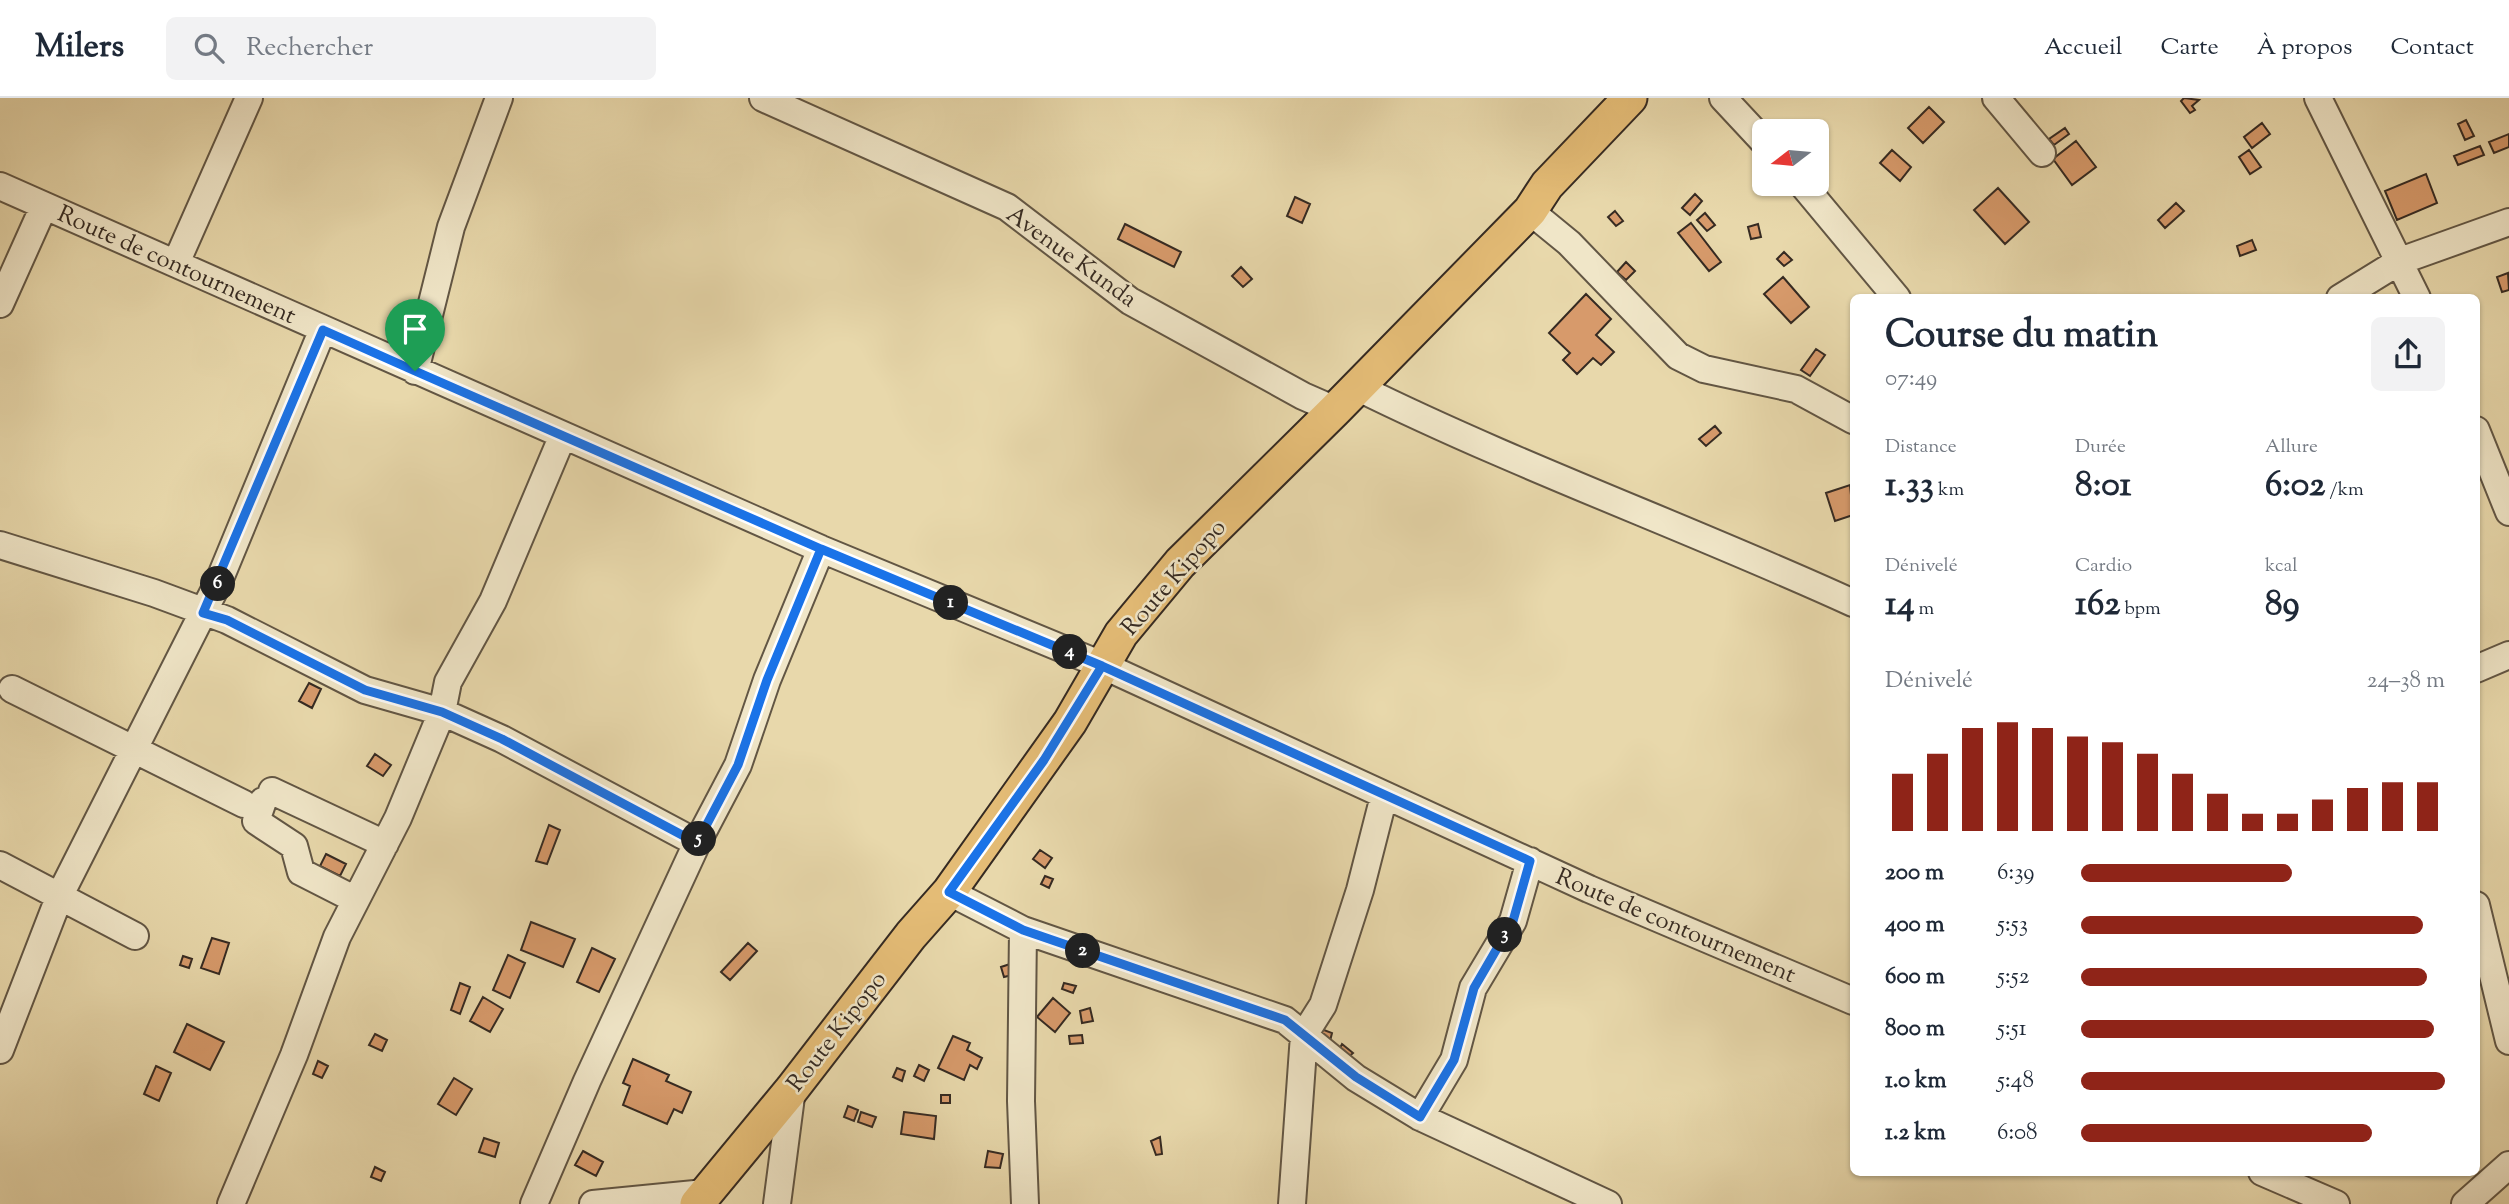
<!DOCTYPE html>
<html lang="fr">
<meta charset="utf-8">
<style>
:root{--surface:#fff;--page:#f2f2f3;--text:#1f2937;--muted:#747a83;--line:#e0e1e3;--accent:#8f2418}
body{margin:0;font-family:"Sorts Mill Goudy",serif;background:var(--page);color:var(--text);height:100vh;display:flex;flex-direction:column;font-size:26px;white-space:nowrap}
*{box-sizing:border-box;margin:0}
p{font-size:23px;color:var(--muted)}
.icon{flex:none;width:38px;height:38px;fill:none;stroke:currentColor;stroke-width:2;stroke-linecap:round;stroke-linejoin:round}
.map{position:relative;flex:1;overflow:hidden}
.drawer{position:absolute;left:1850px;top:196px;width:630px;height:882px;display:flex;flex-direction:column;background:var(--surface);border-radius:10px;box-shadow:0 2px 5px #0004}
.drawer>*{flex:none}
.needle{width:46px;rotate:254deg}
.buttons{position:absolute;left:1752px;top:21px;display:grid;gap:14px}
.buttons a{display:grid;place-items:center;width:77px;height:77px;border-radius:10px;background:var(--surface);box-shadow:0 2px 5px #0004;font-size:35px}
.pin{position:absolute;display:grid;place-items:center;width:60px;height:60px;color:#fff;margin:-72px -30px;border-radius:50% 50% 50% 0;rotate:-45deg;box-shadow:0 0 7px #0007}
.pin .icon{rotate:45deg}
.km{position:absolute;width:35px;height:35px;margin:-18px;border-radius:50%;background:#222;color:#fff;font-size:19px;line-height:35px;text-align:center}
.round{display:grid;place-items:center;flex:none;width:74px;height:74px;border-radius:10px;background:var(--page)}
.headline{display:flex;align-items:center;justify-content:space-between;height:119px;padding:0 35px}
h1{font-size:38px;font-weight:700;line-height:52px}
.figures{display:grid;grid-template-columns:repeat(3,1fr);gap:10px;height:119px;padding:7px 35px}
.figures div{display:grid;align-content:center}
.figures b{font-size:35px;font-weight:700}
.figures small{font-size:19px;font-weight:400}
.figures p{font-size:19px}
.chart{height:196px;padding:14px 35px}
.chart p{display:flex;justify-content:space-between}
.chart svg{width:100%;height:126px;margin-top:7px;stroke:var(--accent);stroke-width:6}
ul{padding:0 35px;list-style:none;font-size:23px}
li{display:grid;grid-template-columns:112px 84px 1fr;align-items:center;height:52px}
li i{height:18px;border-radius:9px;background:var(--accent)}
header{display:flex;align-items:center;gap:42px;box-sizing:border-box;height:98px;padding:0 35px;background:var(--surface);border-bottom:2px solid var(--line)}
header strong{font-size:33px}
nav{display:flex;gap:38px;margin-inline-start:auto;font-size:24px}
.search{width:490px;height:63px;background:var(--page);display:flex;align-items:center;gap:18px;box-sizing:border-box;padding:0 24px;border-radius:10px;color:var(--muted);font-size:26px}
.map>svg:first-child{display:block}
.building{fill:#d79a6b;stroke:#352a22;stroke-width:2}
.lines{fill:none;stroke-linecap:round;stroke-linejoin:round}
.minor-casing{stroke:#625644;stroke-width:30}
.major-casing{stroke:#352a22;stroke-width:37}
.minor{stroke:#f0e6c8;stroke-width:26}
.major{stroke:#e4bc76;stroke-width:33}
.route-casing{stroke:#fff;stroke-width:14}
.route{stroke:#1a73e8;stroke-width:9}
.labels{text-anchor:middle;stroke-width:5;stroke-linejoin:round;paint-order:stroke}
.street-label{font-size:24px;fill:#352a22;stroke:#f0e6c8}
</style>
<header>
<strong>Milers</strong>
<div class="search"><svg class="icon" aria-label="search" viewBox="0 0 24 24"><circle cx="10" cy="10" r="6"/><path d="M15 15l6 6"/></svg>Rechercher</div>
<nav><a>Accueil</a><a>Carte</a><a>À propos</a><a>Contact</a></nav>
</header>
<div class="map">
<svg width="2509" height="1106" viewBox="0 0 2509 1106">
<rect width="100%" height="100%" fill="#e8d8ab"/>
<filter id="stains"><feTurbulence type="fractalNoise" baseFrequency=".00286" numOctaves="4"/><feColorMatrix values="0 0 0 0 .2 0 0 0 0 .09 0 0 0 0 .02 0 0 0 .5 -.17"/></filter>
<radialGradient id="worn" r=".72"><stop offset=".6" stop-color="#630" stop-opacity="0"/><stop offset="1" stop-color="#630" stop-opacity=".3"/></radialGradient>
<path class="building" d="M2184,0L2199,2L2192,8L2195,12L2190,15L2181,3Z
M1929,9L1944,24L1923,45L1908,30Z
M2466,22L2474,38L2465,42L2458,26Z
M2262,25L2270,36L2252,50L2244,39Z
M2065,30L2069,36L2054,47L2049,41Z
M2509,36V49L2494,55L2489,44Z
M2076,43L2096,69L2072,87L2053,61Z
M2480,48L2484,57L2458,67L2454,58Z
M1892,52L1911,69L1900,83L1880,65Z
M2249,52L2261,69L2250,76L2239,59Z
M2426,76L2437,105L2397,122L2385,93Z
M1998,90L2029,124L2005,146L1974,112Z
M1695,96L1702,103L1690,117L1682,110Z
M1295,99L1310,106L1302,125L1287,118Z
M2176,105L2184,113L2165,130L2158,122Z
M1615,113L1623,123L1616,128L1608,119Z
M1705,115L1715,127L1707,133L1697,122Z
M1691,125L1721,164L1709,173L1678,135Z
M1125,126L1181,154L1174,169L1118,141Z
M1758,126L1761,139L1751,141L1748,129Z
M2252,142L2256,152L2240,158L2237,148Z
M1784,154L1792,162L1784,168L1777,161Z
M1626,164L1635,173L1626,182L1617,174Z
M1241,169L1252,181L1243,189L1232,178Z
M2508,175L2509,192L2502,194L2497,179Z
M1783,179L1809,209L1791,225L1764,196Z
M1586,196L1611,221L1596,237L1614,254L1601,267L1593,260L1577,276L1563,262L1570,255L1549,235Z
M1816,251L1825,257L1810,278L1801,272Z
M1715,328L1721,335L1706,348L1699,341Z
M1850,387L1853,417L1835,423L1826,395Z
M309,585L321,591L312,610L299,603Z
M375,656L391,667L383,678L367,668Z
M549,727L560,732L547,766L536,763Z
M1040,752L1052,760L1045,770L1033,761Z
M326,756L346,766L340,778L320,768Z
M1045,778L1053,781L1049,790L1041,786Z
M531,824L575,841L563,869L521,852Z
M212,840L229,845L219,876L201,870Z
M748,845L757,853L730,882L721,874Z
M592,850L615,861L599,894L577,884Z
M508,857L525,865L510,900L493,892Z
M183,858L192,861L189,870L180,867Z
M1013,865L1016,876L1004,879L1001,869Z
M460,885L470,889L460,916L451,912Z
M1064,885L1076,888L1073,895L1062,891Z
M483,899L503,911L490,934L470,923Z
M1053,900L1070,915L1055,934L1037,919Z
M1090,910L1093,923L1082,925L1080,913Z
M187,926L224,944L210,972L174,954Z
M1316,929L1332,935L1330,943L1310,939Z
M375,936L387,942L382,953L369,947Z
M1082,937L1083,945L1070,946L1069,938Z
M953,938L970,945L967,952L982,960L977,971L970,967L964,982L938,970Z
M1342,946L1353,955L1346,961L1338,954Z
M633,961L669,977L666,983L691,994L682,1015L674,1011L667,1026L623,1007L630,988L623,985Z
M318,963L328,968L322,980L313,976Z
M919,967L929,972L924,983L914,978Z
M156,968L171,975L159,1003L144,996Z
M897,970L905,973L902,983L893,979Z
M454,980L472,991L456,1017L438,1006Z
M941,997H950V1005H941Z
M848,1008L858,1012L854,1023L844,1019Z
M861,1014L876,1019L872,1029L858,1024Z
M904,1014L936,1018L934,1041L901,1036Z
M1160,1039L1162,1056L1156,1057L1151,1043Z
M484,1040L499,1045L495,1059L479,1054Z
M583,1053L603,1064L596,1078L575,1067Z
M988,1053L1003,1056L1000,1070L985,1069Z
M375,1069L385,1074L381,1083L371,1079Z"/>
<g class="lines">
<g class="minor-casing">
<path id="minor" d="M763,0L1007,109L1130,203L1303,298L1335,312
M1723,0L1764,44
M1996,0L2042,55
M2318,0L2417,200
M1802,86L1897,200
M0,88L821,451L1102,567L1589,791L1853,903
M1530,113L1569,145L1678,258L1704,271L1796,291L1853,322
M176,165L249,0
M2340,200L2400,163L2509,124
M0,206L44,108
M415,273L451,129L499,0
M1357,289C1519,369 1689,430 1853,505
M2476,332L2509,414
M0,447L154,495L227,522L365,592L442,614L502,641L697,745
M2476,571L2509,557
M12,591L244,706
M272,693L385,746
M263,703L256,723L294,748L301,774L356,802
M0,767L135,838
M949,794L1023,832L1285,922L1356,980L1420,1019L1608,1106
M2476,807L2509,943
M1023,832L1021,1003L1025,1106
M0,952L60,797L219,483L323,231
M1420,1019L1454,962L1473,890L1513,823L1530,763
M2262,1074L2336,1106
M231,1106L294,957L337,839L398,720L442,614L448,584L493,503L563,337
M534,1106L587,983L697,745L738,667L767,582L821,451
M593,1106L705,1095
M777,1106L792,991
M1292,1106L1304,937L1323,907L1360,792L1384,698
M2465,1106L2509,1067"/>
</g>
<g class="major-casing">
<path id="major" d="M697,1106L792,991L911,837L949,794L1070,624L1121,536L1180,465L1335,312L1530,113L1547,87L1630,0"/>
</g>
<use href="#minor" class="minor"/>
<use href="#major" class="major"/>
</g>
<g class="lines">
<g class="route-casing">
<path id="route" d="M415,273L821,451L1102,568L1044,662L949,794L1023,832L1285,922L1356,979L1420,1019L1454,962L1474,890L1513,823L1530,763L1102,568L821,451L767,582L738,667L697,745L502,641L442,614L365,592L227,522L203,515L323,232L415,273"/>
</g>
<use href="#route" class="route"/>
</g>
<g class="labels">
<g class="street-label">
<text transform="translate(1072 158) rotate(36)" y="8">Avenue Kunda</text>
<text transform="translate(177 166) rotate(24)" y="8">Route de contournement</text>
<text transform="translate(1173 479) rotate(-49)" y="8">Route Kipopo</text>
<text transform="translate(1676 827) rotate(23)" y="8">Route de contournement</text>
<text transform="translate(836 933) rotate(-52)" y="8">Route Kipopo</text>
</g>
</g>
<rect width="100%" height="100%" filter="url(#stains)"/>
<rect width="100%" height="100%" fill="url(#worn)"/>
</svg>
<div class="buttons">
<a><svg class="needle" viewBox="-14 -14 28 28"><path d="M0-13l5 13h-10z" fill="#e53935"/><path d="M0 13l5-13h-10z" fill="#747a83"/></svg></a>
</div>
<div class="pin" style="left:415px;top:273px;background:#1e9e55"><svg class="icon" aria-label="arrive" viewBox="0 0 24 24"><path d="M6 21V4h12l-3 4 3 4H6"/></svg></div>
<b class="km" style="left:951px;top:505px">1</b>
<b class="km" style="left:1083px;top:853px">2</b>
<b class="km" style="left:1505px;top:837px">3</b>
<b class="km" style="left:1070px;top:554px">4</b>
<b class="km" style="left:699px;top:741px">5</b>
<b class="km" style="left:218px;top:486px">6</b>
<section class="drawer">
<div class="headline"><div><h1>Course du matin</h1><p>07:49</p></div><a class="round"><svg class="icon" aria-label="share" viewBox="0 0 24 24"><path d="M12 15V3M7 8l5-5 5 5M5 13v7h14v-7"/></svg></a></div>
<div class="figures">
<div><p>Distance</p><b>1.33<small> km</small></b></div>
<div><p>Durée</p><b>8:01</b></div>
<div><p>Allure</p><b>6:02<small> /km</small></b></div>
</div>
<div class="figures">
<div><p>Dénivelé</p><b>14<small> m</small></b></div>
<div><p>Cardio</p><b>162<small> bpm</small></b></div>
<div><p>kcal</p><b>89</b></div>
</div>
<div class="chart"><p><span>Dénivelé</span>24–38 m</p>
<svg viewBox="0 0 160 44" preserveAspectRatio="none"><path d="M5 44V24M15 44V17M25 44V8M35 44V6M45 44V8M55 44V11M65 44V13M75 44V17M85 44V24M95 44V31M105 44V38M115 44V38M125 44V33M135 44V29M145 44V27M155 44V27"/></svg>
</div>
<ul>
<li><b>200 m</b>6:39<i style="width:58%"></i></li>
<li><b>400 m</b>5:53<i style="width:94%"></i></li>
<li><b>600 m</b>5:52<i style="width:95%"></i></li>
<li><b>800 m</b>5:51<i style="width:97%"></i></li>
<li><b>1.0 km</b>5:48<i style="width:100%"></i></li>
<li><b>1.2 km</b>6:08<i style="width:80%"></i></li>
</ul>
</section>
</div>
